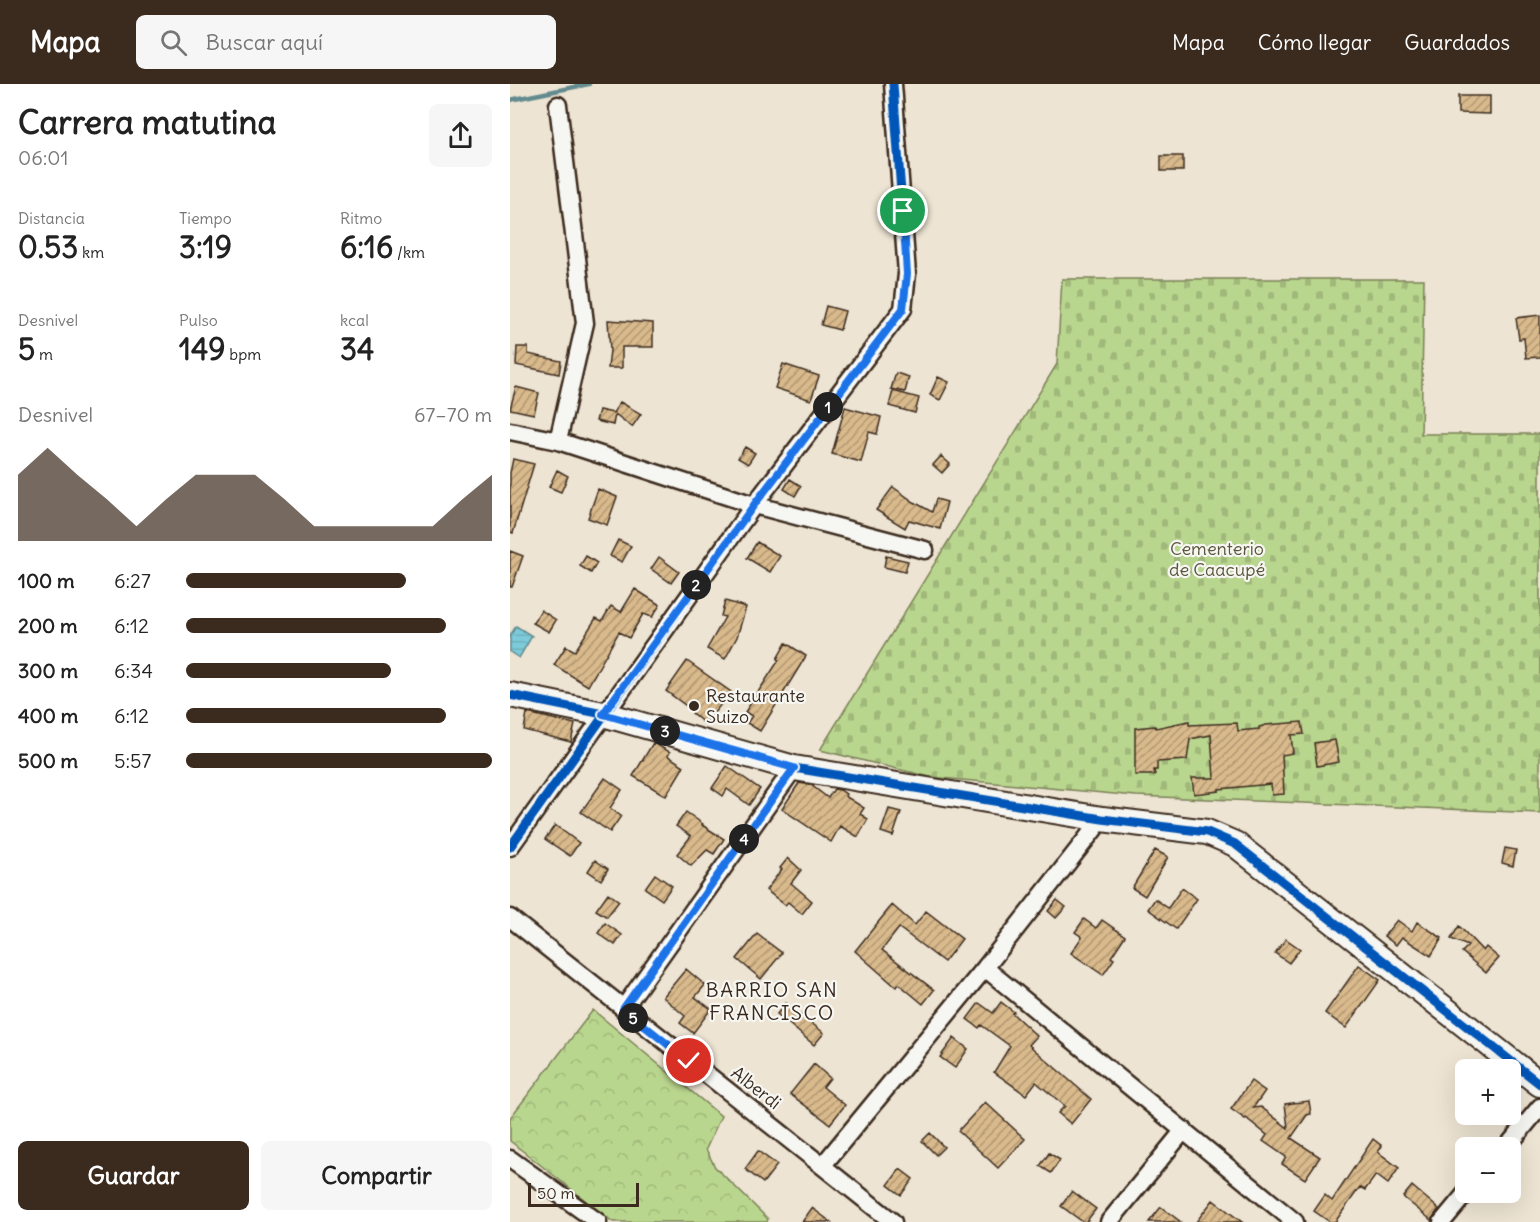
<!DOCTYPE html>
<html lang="es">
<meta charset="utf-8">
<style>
:root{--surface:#fff;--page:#f6f6f6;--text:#222;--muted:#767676;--accent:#3b2a1e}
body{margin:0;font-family:Delius,sans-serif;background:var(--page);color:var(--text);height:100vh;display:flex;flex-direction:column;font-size:22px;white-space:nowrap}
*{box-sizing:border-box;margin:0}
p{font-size:20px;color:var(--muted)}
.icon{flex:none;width:33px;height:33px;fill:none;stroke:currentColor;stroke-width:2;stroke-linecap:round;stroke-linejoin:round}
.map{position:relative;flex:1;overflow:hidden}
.sheet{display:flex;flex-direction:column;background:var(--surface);width:510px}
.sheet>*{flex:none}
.controls{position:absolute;left:945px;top:975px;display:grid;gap:12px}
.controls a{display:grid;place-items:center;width:66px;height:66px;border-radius:9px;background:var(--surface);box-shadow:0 6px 24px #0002;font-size:30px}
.scale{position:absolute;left:18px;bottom:15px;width:111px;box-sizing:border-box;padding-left:6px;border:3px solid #3b2a1e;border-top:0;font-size:16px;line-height:21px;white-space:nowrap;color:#3b2a1e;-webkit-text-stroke:4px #f6f6f2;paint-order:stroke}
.pin{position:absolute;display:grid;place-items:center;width:51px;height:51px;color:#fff;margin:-26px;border:3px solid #fff;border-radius:50%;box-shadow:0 2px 6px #0007}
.km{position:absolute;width:30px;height:30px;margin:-15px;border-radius:50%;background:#222;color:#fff;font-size:16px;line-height:30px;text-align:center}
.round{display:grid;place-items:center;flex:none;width:63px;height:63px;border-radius:9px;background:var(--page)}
.summary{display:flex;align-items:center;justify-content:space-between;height:102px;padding:0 18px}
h1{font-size:33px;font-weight:800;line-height:45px}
.figures{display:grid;grid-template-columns:repeat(3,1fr);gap:9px;height:102px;padding:6px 18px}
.figures div{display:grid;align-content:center}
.figures b{font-size:30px;font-weight:800}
.figures small{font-size:16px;font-weight:400}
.figures p{font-size:16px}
.chart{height:168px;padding:12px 18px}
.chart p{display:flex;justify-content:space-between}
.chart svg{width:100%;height:108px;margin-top:6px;fill:var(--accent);opacity:.7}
.action{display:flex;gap:12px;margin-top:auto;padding:12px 18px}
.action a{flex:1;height:69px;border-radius:9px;background:var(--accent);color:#fff;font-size:24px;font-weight:800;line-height:69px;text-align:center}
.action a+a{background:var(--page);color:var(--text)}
ul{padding:0 18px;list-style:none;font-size:20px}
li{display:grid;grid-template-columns:96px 72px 1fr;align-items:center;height:45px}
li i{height:15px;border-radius:8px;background:var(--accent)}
header{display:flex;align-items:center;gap:36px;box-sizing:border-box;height:84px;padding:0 30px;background:var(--accent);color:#fff}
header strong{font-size:28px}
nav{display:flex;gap:33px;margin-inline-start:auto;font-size:21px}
.search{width:420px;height:54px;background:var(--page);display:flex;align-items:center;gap:15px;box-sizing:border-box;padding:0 21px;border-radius:9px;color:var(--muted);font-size:22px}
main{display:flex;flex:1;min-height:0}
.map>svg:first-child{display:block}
.forest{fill:url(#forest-crowns);stroke:#7a8056;stroke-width:1.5}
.cemetery{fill:url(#cemetery-stones);stroke:#7a8056;stroke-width:1.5}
.water{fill:url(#water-rules);stroke:#638b8f;stroke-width:1.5}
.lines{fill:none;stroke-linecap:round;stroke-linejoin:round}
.stream{stroke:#638b8f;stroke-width:4.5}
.building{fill:url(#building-hatch);stroke:#3b2a1e;stroke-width:1.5}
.street-casing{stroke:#3b2a1e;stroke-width:21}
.secondary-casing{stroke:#3b2a1e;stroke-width:28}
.street{stroke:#f6f6f2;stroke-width:16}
.secondary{stroke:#f6f6f2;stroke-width:24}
.cycleway-casing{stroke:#f6f6f2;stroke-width:13}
.cycleway{stroke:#0057b8;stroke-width:9}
.route-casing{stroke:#fff;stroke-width:12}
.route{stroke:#1a73e8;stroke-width:8}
.poi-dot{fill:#3b2a1e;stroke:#f6f6f2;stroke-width:2}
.labels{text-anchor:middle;stroke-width:4.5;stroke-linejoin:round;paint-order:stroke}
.park-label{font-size:18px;fill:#5a553a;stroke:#f6f6f2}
.poi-label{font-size:18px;fill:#3b2a1e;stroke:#f6f6f2;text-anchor:start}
.street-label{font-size:18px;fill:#3b2a1e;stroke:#f6f6f2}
.neighbourhood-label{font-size:20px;letter-spacing:1.5px;fill:#3b2a1e;stroke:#f6f6f2}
</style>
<header>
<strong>Mapa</strong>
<div class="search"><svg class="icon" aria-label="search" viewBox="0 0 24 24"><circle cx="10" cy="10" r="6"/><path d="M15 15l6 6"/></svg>Buscar aquí</div>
<nav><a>Mapa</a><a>Cómo llegar</a><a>Guardados</a></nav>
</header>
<main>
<section class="sheet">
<div class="summary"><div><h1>Carrera matutina</h1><p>06:01</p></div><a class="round"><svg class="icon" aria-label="share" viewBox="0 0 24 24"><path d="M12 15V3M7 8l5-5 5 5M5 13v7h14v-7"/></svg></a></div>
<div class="figures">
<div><p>Distancia</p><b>0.53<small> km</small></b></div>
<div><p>Tiempo</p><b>3:19</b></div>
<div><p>Ritmo</p><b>6:16<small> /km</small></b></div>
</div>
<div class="figures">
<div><p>Desnivel</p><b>5<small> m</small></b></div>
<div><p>Pulso</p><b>149<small> bpm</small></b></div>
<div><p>kcal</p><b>34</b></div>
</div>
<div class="chart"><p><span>Desnivel</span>67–70 m</p>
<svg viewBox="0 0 160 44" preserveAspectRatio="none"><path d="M0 44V17L10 6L20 17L30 27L40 38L50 27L60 17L70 17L80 17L90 27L100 38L110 38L120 38L130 38L140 38L150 27L160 17V44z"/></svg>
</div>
<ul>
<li><b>100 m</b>6:27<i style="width:72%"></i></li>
<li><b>200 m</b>6:12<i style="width:85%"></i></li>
<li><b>300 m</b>6:34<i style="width:67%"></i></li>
<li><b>400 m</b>6:12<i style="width:85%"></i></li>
<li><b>500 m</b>5:57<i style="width:100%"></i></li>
</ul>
<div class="action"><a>Guardar</a><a>Compartir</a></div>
</section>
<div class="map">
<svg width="1030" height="1138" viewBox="0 0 1030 1138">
<defs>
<pattern id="forest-crowns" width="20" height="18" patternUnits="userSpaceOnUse" patternTransform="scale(1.5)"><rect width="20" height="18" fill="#b9d68e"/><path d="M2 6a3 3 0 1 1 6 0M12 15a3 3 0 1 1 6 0" fill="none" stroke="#a0b87a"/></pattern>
<pattern id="cemetery-stones" width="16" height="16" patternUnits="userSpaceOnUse" patternTransform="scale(1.5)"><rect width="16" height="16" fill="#b9d68e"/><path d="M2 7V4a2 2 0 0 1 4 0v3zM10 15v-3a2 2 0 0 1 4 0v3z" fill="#a0b87a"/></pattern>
<pattern id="water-rules" width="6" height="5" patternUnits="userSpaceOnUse" patternTransform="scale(1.5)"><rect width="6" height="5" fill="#7dcbda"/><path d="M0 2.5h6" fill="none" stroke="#6daebb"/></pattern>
<pattern id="building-hatch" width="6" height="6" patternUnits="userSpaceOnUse" patternTransform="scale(1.5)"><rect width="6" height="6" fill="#d9ba8c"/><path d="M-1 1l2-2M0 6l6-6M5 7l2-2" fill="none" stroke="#b19772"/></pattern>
</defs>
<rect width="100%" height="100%" fill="#ede4d3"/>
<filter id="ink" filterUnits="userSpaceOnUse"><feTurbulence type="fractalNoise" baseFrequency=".0167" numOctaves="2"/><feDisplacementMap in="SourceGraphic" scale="12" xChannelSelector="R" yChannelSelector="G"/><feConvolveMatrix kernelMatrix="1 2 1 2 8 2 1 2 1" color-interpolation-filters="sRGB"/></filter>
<g filter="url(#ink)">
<path class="forest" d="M83,926L211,1032L196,1065L205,1083L258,1135L257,1138H103L0,1057V1034Z"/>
<path class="cemetery" d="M552,195H914L911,350H1030V729L626,712L420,693L310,666L547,280Z"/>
<path class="water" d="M6,542L22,552L9,574L0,568V552Z"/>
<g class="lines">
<path class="stream" d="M0,16L79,0"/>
</g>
<path class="building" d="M948,12H980V30L948,29Z
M651,72H673V87H651Z
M316,222L335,227L330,246L311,241Z
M1030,231V273L1016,274L1014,254L1009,255L1006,234Z
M98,236L143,239V263H112V284H98L100,266Z
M7,263H18V270L51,277L49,290L6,281Z
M273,280L309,292L301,316L265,304Z
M386,289L399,293L395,308L381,305Z
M428,293L439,298L430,316L420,311Z
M6,303L29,309L24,330L0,325Z
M383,307L409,314L405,329L379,322Z
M110,318L131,330L122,343L105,330L103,341L86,337L89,326L103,329Z
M335,323L371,333L367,350L359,348L351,378L322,370Z
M235,363L245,369L238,380L228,374Z
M431,372L440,380L432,389L423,381Z
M3,375L24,380L3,449L0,448V389Z
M47,386L58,392L51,408L39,403Z
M280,395L291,402L285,412L274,405Z
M383,403L404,418L422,428L426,415L437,418L430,445L399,436L395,444L366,426Z
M88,405L107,413L97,441L78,434Z
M108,456L121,462L112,478L100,472Z
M247,458L270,472L260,488L237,474Z
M0,467L13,472L2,503H0Z
M76,472L87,479L81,489L70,482Z
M376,472L398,477L395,488L374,483Z
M149,473L169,488L161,499L141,485Z
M125,505L150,521L142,533L133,530L119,554L109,548L78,602L44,581L56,562L65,567L86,534L92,537L101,522L111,528Z
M215,517L236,523L227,553L215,575L197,565L215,533L211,532Z
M31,526L46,536L39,548L23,539Z
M276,559L296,572L250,647L237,639L242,632L235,628L269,576L267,575Z
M177,577L221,608L195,640L182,629L183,627L156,607Z
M17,629L65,640L61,658L14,646Z
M679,637V641L727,639L728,647L749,645V643L756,641L792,638L794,650L781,651L783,669L772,671L774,710L762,711L761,700L709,705V707L684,710L682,694H704L701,651L680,655L677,676L647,678V686H644L645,691H625V644L645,642L646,644Z
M825,656L829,678L807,682L804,659Z
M143,659L160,668L158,672L174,682L156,712L123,692Z
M217,682L250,705L239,721L217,705L213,712L202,704Z
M95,694L112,706L100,724L111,732L100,748L71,728Z
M289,699L301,701L318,714L324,705L330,706L336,710L335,712L354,724L350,730L358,735L348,753L330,742L321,758L272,725Z
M379,725L391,728L383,752L371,748Z
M176,728L193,740L192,741L214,755L204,770L197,766L181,782L167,770L181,752L166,742Z
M45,741L69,759L60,772L35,755Z
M995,764L1006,766L1003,782L992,779Z
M645,766L658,773L635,812L622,804Z
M278,774L291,786L281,799L302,817L292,830L278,818L275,821L256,806L272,785L270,784Z
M85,776L98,785L91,796L78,787Z
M145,790L162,802L152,816L135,804Z
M672,804L687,815L666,845L638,825L645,815L658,824Z
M98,809L109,817L97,833L86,826Z
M547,816L556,823L546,834L538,827Z
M382,821L405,841L416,827L452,855L434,878L389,844L372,866L424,906L413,920L389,900L386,903L345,867Z
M574,835L586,844L592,836L615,852L601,873L604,875L593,891L561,869L572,853L565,848Z
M887,836L902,847L907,838L932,854L921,872L892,853L886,861L874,852Z
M95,839L112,851L105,861L88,849Z
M949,842L973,867L976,863L989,874L976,889L952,868L958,862L941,855Z
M247,850L272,869L251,895L227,875Z
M776,855L790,865L779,879L765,869Z
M849,881L870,896L836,944L815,929Z
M176,885L195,901L185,913L201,925L183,949L170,939L175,932L153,913Z
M491,918L504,928L502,929L527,952L519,961L581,1015L561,1040L548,1029L555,1022L526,998L516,1011L484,988L500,962L471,941L469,944L457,935L469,919L483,929Z
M276,919L314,949L304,961L267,930Z
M444,954L458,965L445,984L430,973Z
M304,980L320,994L313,1003L335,1021L320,1040L280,1010Z
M741,997L755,1007L743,1024L751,1023L778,1044L775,1020L799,1017L801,1030L797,1031L781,1054L810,1073L795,1095L772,1080L776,1073L753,1057L757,1051L736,1034L735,1035L721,1025Z
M475,1018L515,1055L488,1084L448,1047Z
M420,1049L434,1063L426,1071L412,1057Z
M863,1055L872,1062L868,1068L889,1084L878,1100L866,1091L855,1106L850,1103L825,1138H820L804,1127L815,1111L822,1117Z
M248,1067L267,1081L253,1099L235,1085Z
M539,1069L550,1076L541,1089L530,1082Z
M390,1085L403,1095L391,1111L378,1101Z
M902,1102L929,1125L921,1136L893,1113Z
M562,1107L586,1125L576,1138H573L551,1122Z
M703,1116L732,1138H686Z
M651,1123L671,1138H639Z
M302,1124L321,1138H292Z"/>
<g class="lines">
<g class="street-casing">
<path id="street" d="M48,21L75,239L48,357
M0,347L48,357L244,421L415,466
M0,763L244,421L393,225L397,190L383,0
M0,834L383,1138
M475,884L785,1138
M113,925L284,684
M996,1064L1030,1023
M0,1075L88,1138
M313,1081L475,884L592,735
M599,1138L674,1046
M932,1138L957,1108"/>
</g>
<g class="secondary-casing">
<path id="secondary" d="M0,611L93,630L284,684L592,735L697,748L725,760L1030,1000"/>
</g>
<use href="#street" class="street"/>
<use href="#secondary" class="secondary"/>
<g class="cycleway-casing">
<path id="cycleway" d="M0,611L93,630L284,684L592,735L697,748L725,760L1030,1000
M0,763L244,421L393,225L397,190L383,0"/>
</g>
<use href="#cycleway" class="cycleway"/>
</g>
</g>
<g class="lines" filter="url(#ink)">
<g class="route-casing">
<path id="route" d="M179,977L113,925L284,684L93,630L244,421L393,225L397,190L393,127"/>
</g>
<use href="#route" class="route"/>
</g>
<circle class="poi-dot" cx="184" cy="622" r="6"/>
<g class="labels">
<g class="park-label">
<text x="707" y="471">Cementerio<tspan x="707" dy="21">de Caacupé</tspan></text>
</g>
<g class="poi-label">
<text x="196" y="618">Restaurante<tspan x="196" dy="21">Suizo</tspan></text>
</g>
<g class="street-label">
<text transform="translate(246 1004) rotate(38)" y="6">Alberdi</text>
</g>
<g class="neighbourhood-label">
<text x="262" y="913">BARRIO SAN<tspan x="262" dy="23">FRANCISCO</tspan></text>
</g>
</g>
</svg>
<div class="controls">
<a>+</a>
<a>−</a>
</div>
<div class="scale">50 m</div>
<div class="pin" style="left:393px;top:127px;background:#1e9e55"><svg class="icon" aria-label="arrive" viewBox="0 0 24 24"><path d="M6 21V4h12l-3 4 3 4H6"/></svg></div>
<div class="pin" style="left:179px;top:977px;background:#d93025"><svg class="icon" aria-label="check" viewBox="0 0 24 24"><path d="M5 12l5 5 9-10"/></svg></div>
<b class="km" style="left:318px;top:323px">1</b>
<b class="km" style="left:186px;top:501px">2</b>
<b class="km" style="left:155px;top:647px">3</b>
<b class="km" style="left:234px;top:755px">4</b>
<b class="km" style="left:123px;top:934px">5</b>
</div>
</main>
